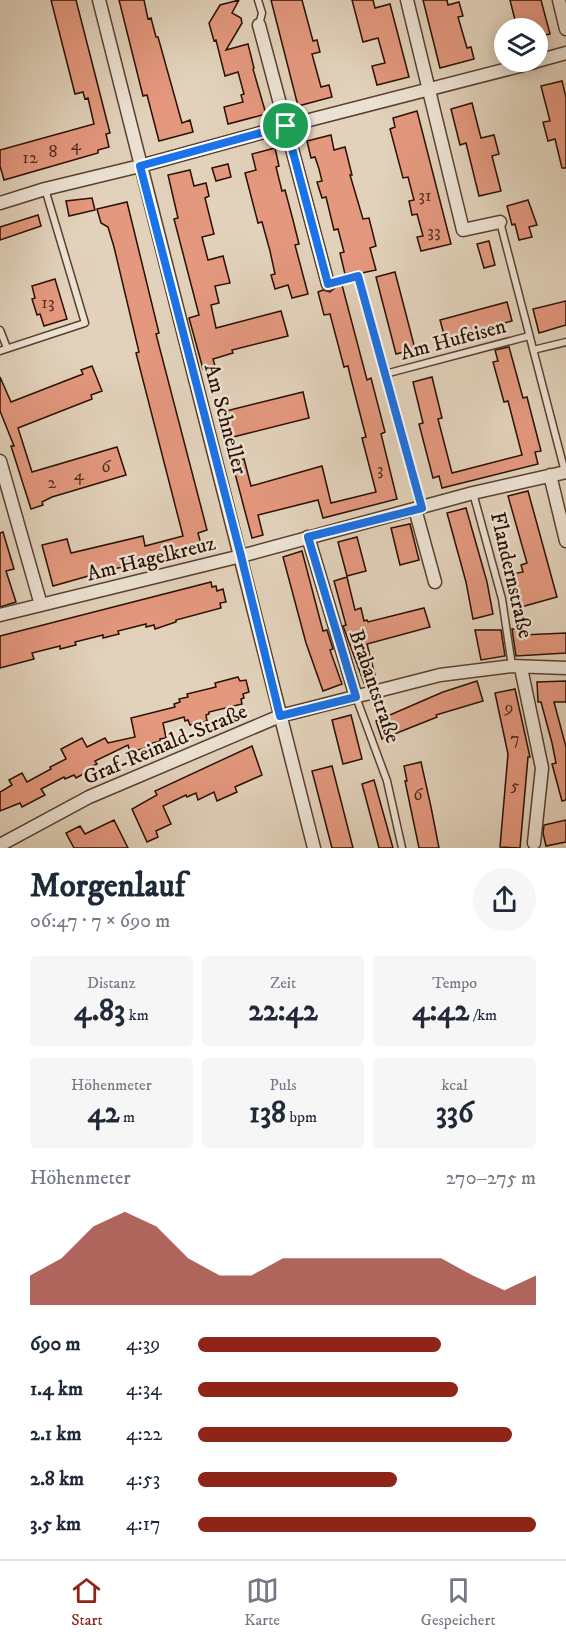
<!DOCTYPE html>
<html lang="de">
<meta charset="utf-8">
<style>
:root{--surface:#fff;--page:#f6f6f7;--text:#1f2937;--muted:#747a83;--line:#e0e1e3;--accent:#8f2418}
body{margin:0;font-family:"IM FELL DW Pica",serif;background:var(--page);color:var(--text);height:100vh;display:flex;flex-direction:column;font-size:22px;white-space:nowrap}
*{box-sizing:border-box;margin:0}
p{font-size:20px;color:var(--muted)}
.icon{flex:none;width:33px;height:33px;fill:none;stroke:currentColor;stroke-width:2;stroke-linecap:round;stroke-linejoin:round}
.map{position:relative;height:848px;overflow:hidden}
.side{display:flex;flex-direction:column;background:var(--surface);flex:1}
.side>*{flex:none}
.controls{position:absolute;left:494px;top:18px;display:grid;gap:12px}
.controls a{display:grid;place-items:center;width:54px;height:54px;border-radius:50%;background:var(--surface);box-shadow:0 3px 15px #0003;font-size:30px}
.pin{position:absolute;display:grid;place-items:center;width:51px;height:51px;color:#fff;margin:-26px;border:3px solid #fff;border-radius:50%;box-shadow:0 2px 6px #0007}
.round{display:grid;place-items:center;flex:none;width:63px;height:63px;border-radius:32px;background:var(--page)}
.head{display:flex;align-items:center;justify-content:space-between;height:102px;padding:0 30px}
h1{font-size:33px;font-weight:700;line-height:45px}
.figures{display:grid;grid-template-columns:repeat(3,1fr);gap:9px;height:102px;padding:6px 30px}
.figures div{display:grid;align-content:center;border-radius:6px;background:var(--page);text-align:center}
.figures b{font-size:30px;font-weight:700}
.figures small{font-size:16px;font-weight:400}
.figures p{font-size:16px}
.chart{height:168px;padding:12px 30px}
.chart p{display:flex;justify-content:space-between}
.chart svg{width:100%;height:108px;margin-top:6px;fill:var(--accent);opacity:.7}
ul{padding:0 30px;list-style:none;font-size:20px}
li{display:grid;grid-template-columns:96px 72px 1fr;align-items:center;height:45px}
li i{height:15px;border-radius:8px;background:var(--accent)}
.tabs{display:flex;justify-content:space-around;align-items:center;height:84px;border-top:2px solid var(--line);background:var(--surface);font-size:16px;color:var(--muted)}
.tabs a{display:grid;justify-items:center;gap:3px}
.tabs .selected{color:var(--accent)}
.map>svg:first-child{display:block}
.building{fill:#e4987e;stroke:#2a0f00;stroke-width:1.5}
.lines{fill:none;stroke-linecap:round;stroke-linejoin:round}
.service-casing{stroke:#58402f;stroke-width:9}
.minor-casing{stroke:#58402f;stroke-width:15}
.service{stroke:#ece2d3;stroke-width:6}
.minor{stroke:#ece2d3;stroke-width:12}
.route-casing{stroke:#fff;stroke-width:12}
.route{stroke:#1a73e8;stroke-width:8}
.labels{text-anchor:middle;stroke-width:5;stroke-linejoin:round;paint-order:stroke}
.number-label{font-size:18px;fill:#583120}
.street-label{font-size:21px;fill:#2a0f00;stroke:#ece2d3}
</style>
<div class="map">
<svg width="566" height="848" viewBox="0 0 566 848">
<rect width="100%" height="100%" fill="#e2d2bb"/>
<filter id="stains"><feTurbulence type="fractalNoise" baseFrequency=".00333" numOctaves="4"/><feColorMatrix values="0 0 0 0 .2 0 0 0 0 .09 0 0 0 0 .02 0 0 0 .5 -.17"/></filter>
<radialGradient id="worn" r=".72"><stop offset=".6" stop-color="#630" stop-opacity="0"/><stop offset="1" stop-color="#630" stop-opacity=".3"/></radialGradient>
<path class="building" d="M51,0H76L110,133L106,134L109,147L98,150V153L4,180L0,166V150L94,124L88,98L85,99L83,92L75,94Z
M119,0H144L148,19L151,18L156,37H158L182,123L190,120L193,132L159,141L147,95L143,96Z
M239,0L232,13L241,18L242,23L226,50L248,44L254,68L253,69L266,114L228,124L224,107L243,102L241,95L244,94L238,72L225,76L216,40L214,41L209,23L220,5Z
M271,0H302L313,41L317,40L320,52L312,54L321,87L329,85L332,97L298,106Z
M352,0H373L375,8L390,4L409,77L377,85L372,66L385,63L378,38L363,42Z
M423,0H447L448,5L459,2L463,16L458,17L467,48L471,47L474,59L440,68Z
M510,0H541L550,34L537,37V28H517Z
M562,81L566,97V168H562L555,139L548,141L543,122L550,121L541,86Z
M472,103L481,138L494,135L499,154L492,156L501,191L479,196L466,143L460,145L451,109Z
M417,111L451,244L421,251L417,237L423,236L417,214L412,215L409,201L414,200L408,177L403,178L390,129L395,127L393,118Z
M331,135L334,150L345,147L352,175H350L363,219L369,218L376,246L370,248L376,270L362,273L357,271L345,274L340,253L344,252L338,229L334,230L326,197L322,198L317,182L322,181L319,169L315,157L311,158L307,141Z
M275,148L279,166L276,167L282,191L285,190L293,220L299,244L295,245L308,294L292,298L288,285L275,289L271,275L275,274L270,251L262,222L258,223L245,173L256,170L252,154Z
M228,164L231,177L216,181L212,168Z
M190,170L194,186L206,183L209,196L205,198L214,234L202,237L208,260L223,256L230,283L215,286L219,303L211,305L216,328L281,311L288,336L232,350L233,353L213,359L215,366L203,369L189,318L199,315L174,219L178,218L168,175Z
M92,198L95,210L69,216L66,201Z
M528,200L537,225L529,227L532,237L519,240L515,224L512,225L507,206Z
M127,202L159,333L156,334L207,530L198,533L203,552L150,565L149,562L113,569L53,586L42,545L67,539L71,553L143,536L145,546L183,536L136,353L139,352L114,247L108,227L101,223L97,209Z
M38,215L41,226L0,240V227Z
M489,241L495,265L484,268L477,244Z
M395,272L415,349L396,354L376,277Z
M55,279L67,319L44,326L40,314L37,315L32,299L35,298L32,286Z
M342,285L367,380L371,378L385,432L381,434L397,499L323,518L318,500L258,515L263,535L252,538L232,462L244,459L251,486L322,466L331,503L376,492L362,438L366,437L350,375L348,366L344,367L330,314L324,315L318,292L323,290L330,292L336,287Z
M566,301V325L539,333L533,309Z
M507,302L512,321L445,338L440,320Z
M509,347L523,398L527,397L541,451L535,452L538,464L442,488L439,476L433,478L419,424L423,423L413,382L432,377L442,418L438,419L452,473L522,455L508,401L504,402L493,362L498,361L495,350Z
M92,366L102,391L91,395L92,399L18,428L32,472L117,447L126,475L52,497L42,502L43,505L31,509L11,446H14L0,411V377L11,402L83,374L81,370Z
M303,392L309,418L233,437L226,411Z
M528,491L557,597L521,607L512,574L523,572L521,565L527,563L508,496Z
M466,508L487,582L493,614L473,619L466,582L447,513Z
M410,524L419,560L400,565L391,528Z
M3,532L14,569L6,571L16,602L0,607V533Z
M357,537L366,571L347,576L338,542Z
M302,551L323,631L327,630L333,649L330,650L342,684L323,691L306,643L283,557Z
M347,577L355,610L361,608L364,621L367,620L368,622L424,608L430,627L367,644L376,679L364,683L343,626L346,625L334,581Z
M211,582L212,587L216,586L217,591L223,589L226,602L220,603L221,608L176,620V622L155,629L154,625L146,627V624L118,631L119,634L103,638V635L75,642L76,645L60,649V646L32,653L34,659L0,668V636Z
M512,629H522V635L566,633V653L516,656Z
M475,630H501L505,656L481,660Z
M238,677L240,681L246,680L249,692L243,694L244,698L241,699L242,704L209,712V714L206,715L207,721L190,725L188,720L185,721L184,717L163,723L166,738L160,739V741L146,745V748L130,752L128,745L95,761L97,764L88,768L89,771L76,778L74,775L65,779L64,777L41,789L45,795L22,807L20,803L0,811V792L12,785L9,780L22,773L27,782L51,769L50,767L66,759L61,749L82,738L87,747L105,738L108,743L135,737L131,718L175,707L174,704L180,702L179,699L188,697L187,694L216,687L215,683Z
M477,681L483,701L436,715L437,717L382,739L376,721L443,692Z
M566,681V702H554L566,747V800L562,801L552,764L556,763L552,743L541,702H538L537,682Z
M515,689L530,757H528L520,848L500,847L508,754L495,693Z
M351,715L362,759L343,764L332,720Z
M252,746L262,775L235,787L237,792L217,801L214,792L198,800L196,793L187,797L186,795L163,806L171,824L156,831L158,837L147,842L132,809L157,795L155,791Z
M421,762L431,807L439,848H419L405,781H407L404,766Z
M332,766L341,801L353,848H332L312,771Z
M374,780L393,848H379L365,795L362,784Z
M114,820L128,848H74L66,833L80,826L85,834Z
M566,820V842L546,846L543,833L544,825Z"/>
<g class="lines">
<g class="service-casing">
<path id="service" d="M258,0L262,13L259,25
M500,222L565,472
M328,283L358,276L422,508
M0,330L7,348
M533,350L566,342
M0,351L85,323L45,189
M385,374L529,336
M473,493L502,599L512,666
M356,697L387,781L402,848"/>
</g>
<g class="minor-casing">
<path id="minor" d="M99,0L314,848
M407,0L463,230L500,222
M559,0L566,29
M259,25L328,284
M537,61L566,53
M0,203L45,189L140,166L286,126L535,62
M0,461L41,605
M550,475L566,541
M415,509L435,582
M308,537L356,697
M0,615L241,556L473,493L566,472
M521,668L542,768L534,843
M0,845L89,797L280,716L440,675L512,666L566,668"/>
</g>
<use href="#service" class="service"/>
<use href="#minor" class="minor"/>
</g>
<g class="lines">
<g class="route-casing">
<path id="route" d="M286,126L328,284L358,276L422,508L308,537L356,697L280,716L241,556L140,166Z"/>
</g>
<use href="#route" class="route"/>
</g>
<g class="labels">
<g class="number-label">
<text x="76" y="150">4</text>
<text x="53" y="157">8</text>
<text x="30" y="163">12</text>
<text x="425" y="201">31</text>
<text x="434" y="237">33</text>
<text x="48" y="308">13</text>
<text x="106" y="472">6</text>
<text x="380" y="475">3</text>
<text x="79" y="480">4</text>
<text x="52" y="488">2</text>
<text x="509" y="713">9</text>
<text x="515" y="744">7</text>
<text x="515" y="791">5</text>
<text x="418" y="800">6</text>
</g>
<g class="street-label">
<text transform="translate(453 339) rotate(-15)" y="7">Am Hufeisen</text>
<text transform="translate(226 419) rotate(75)" y="7">Am Schneller</text>
<text transform="translate(151 558) rotate(-14)" y="7">Am Hagelkreuz</text>
<text transform="translate(512 575) rotate(77)" y="7">Flandernstraße</text>
<text transform="translate(375 686) rotate(71)" y="7">Brabantstraße</text>
<text transform="translate(165 744) rotate(-23)" y="7">Graf-Reinald-Straße</text>
</g>
</g>
<rect width="100%" height="100%" filter="url(#stains)"/>
<rect width="100%" height="100%" fill="url(#worn)"/>
</svg>
<div class="controls">
<a><svg class="icon" aria-label="layers" viewBox="0 0 24 24"><path d="M12 4l9 5-9 5-9-5zM3 14l9 5 9-5"/></svg></a>
</div>
<div class="pin" style="left:286px;top:126px;background:#1e9e55"><svg class="icon" aria-label="arrive" viewBox="0 0 24 24"><path d="M6 21V4h12l-3 4 3 4H6"/></svg></div>
</div>
<section class="side">
<div class="head"><div><h1>Morgenlauf</h1><p>06:47 · 7 × 690 m</p></div><a class="round"><svg class="icon" aria-label="share" viewBox="0 0 24 24"><path d="M12 15V3M7 8l5-5 5 5M5 13v7h14v-7"/></svg></a></div>
<div class="figures">
<div><p>Distanz</p><b>4.83<small> km</small></b></div>
<div><p>Zeit</p><b>22:42</b></div>
<div><p>Tempo</p><b>4:42<small> /km</small></b></div>
</div>
<div class="figures">
<div><p>Höhenmeter</p><b>42<small> m</small></b></div>
<div><p>Puls</p><b>138<small> bpm</small></b></div>
<div><p>kcal</p><b>336</b></div>
</div>
<div class="chart"><p><span>Höhenmeter</span>270–275 m</p>
<svg viewBox="0 0 160 44" preserveAspectRatio="none"><path d="M0 44V32L10 25L20 12L30 6L40 12L50 25L60 32L70 32L80 25L90 25L100 25L110 25L120 25L130 25L140 32L150 38L160 32V44z"/></svg>
</div>
<ul>
<li><b>690 m</b>4:39<i style="width:72%"></i></li>
<li><b>1.4 km</b>4:34<i style="width:77%"></i></li>
<li><b>2.1 km</b>4:22<i style="width:93%"></i></li>
<li><b>2.8 km</b>4:53<i style="width:59%"></i></li>
<li><b>3.5 km</b>4:17<i style="width:100%"></i></li>
</ul>
</section>
<nav class="tabs">
<a class="selected"><svg class="icon" aria-label="home" viewBox="0 0 24 24"><path d="M3 11l9-7 9 7M6 9v11h12V9"/></svg>Start</a>
<a><svg class="icon" aria-label="map" viewBox="0 0 24 24"><path d="M3 6l6-2 6 2 6-2v14l-6 2-6-2-6 2zM9 4v14M15 6v14"/></svg>Karte</a>
<a><svg class="icon" aria-label="saved" viewBox="0 0 24 24"><path d="M7 4h10v16l-5-4-5 4z"/></svg>Gespeichert</a>
</nav>
